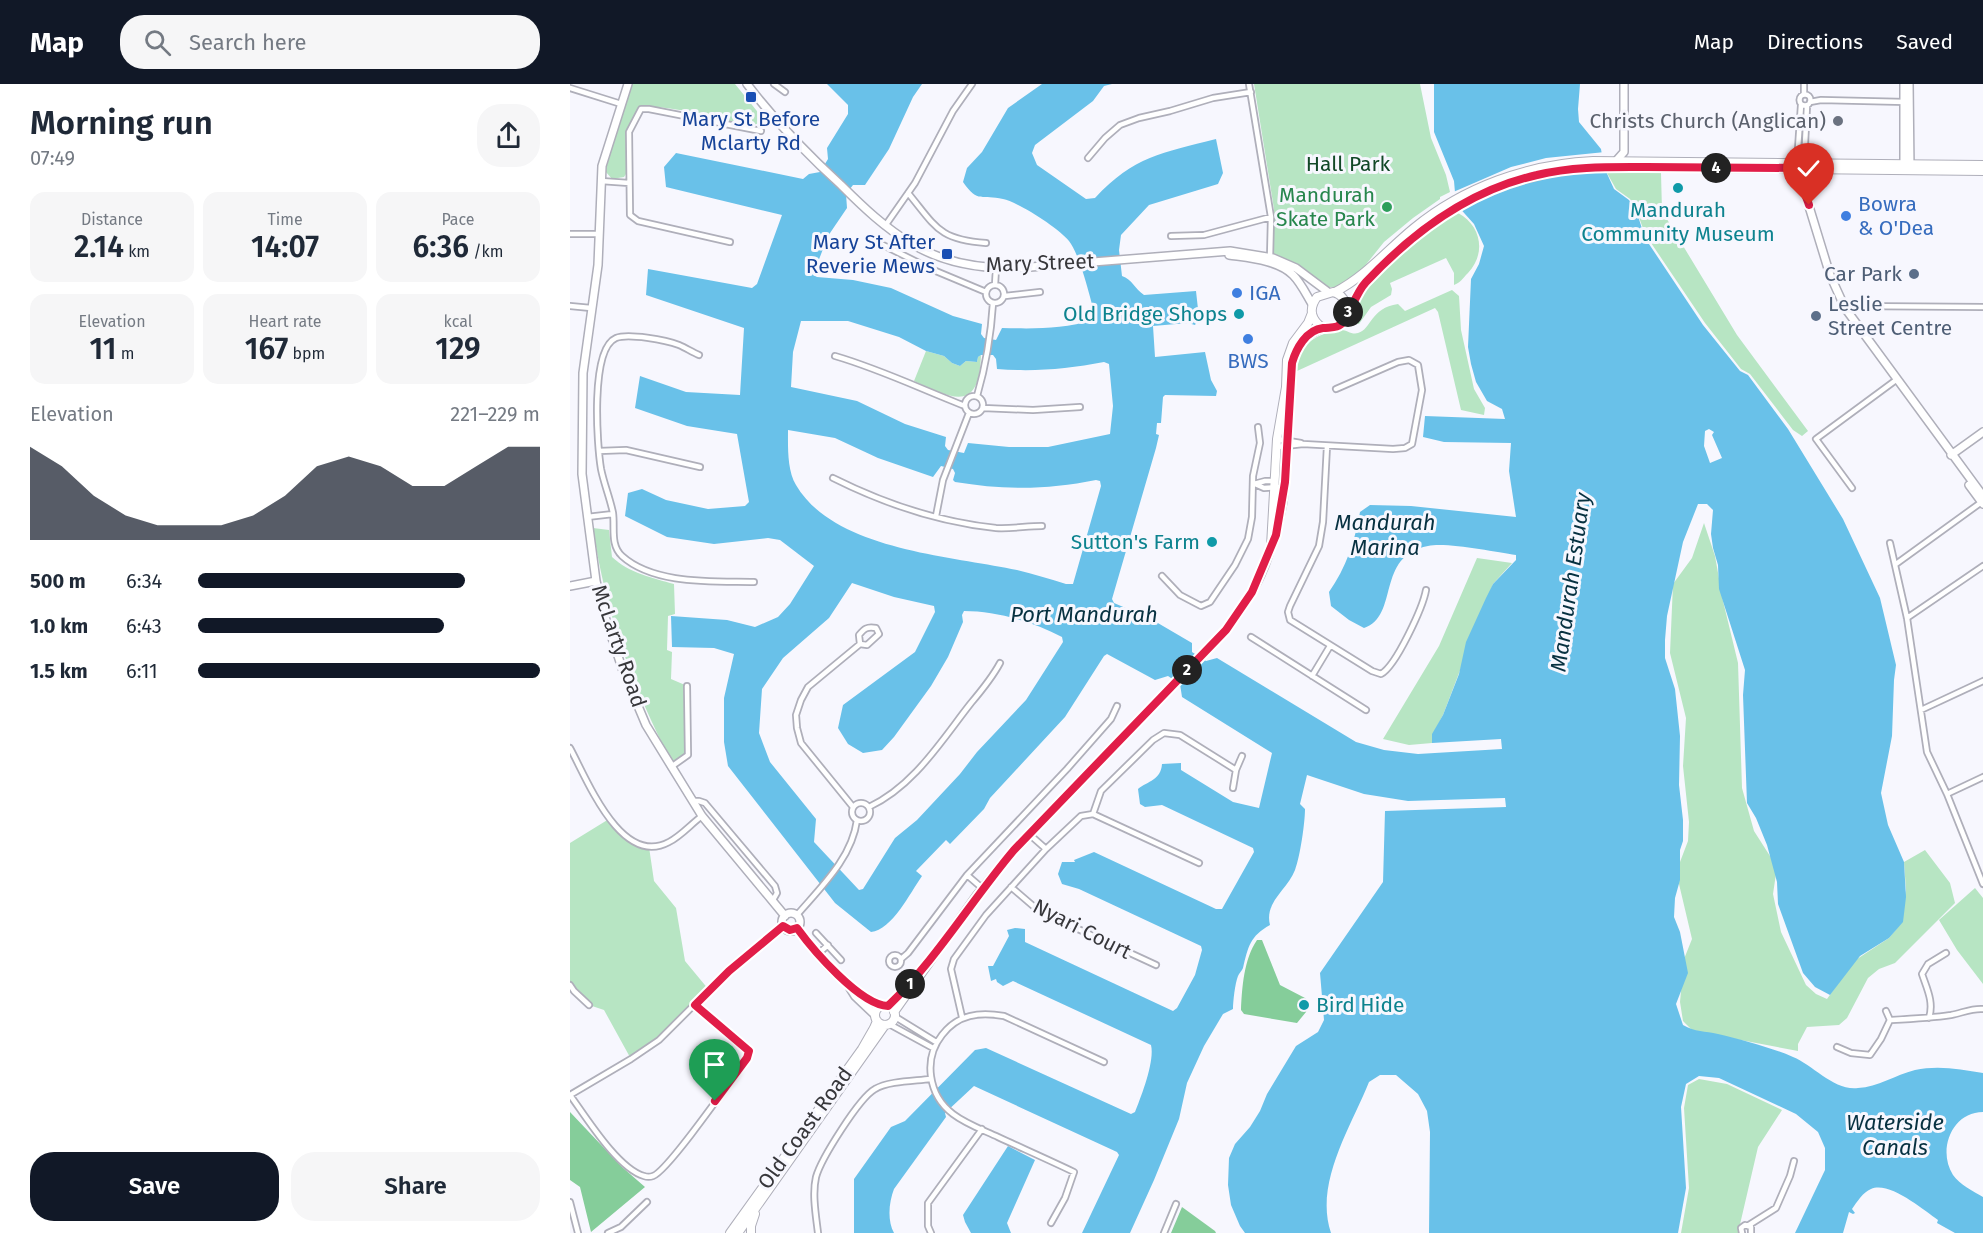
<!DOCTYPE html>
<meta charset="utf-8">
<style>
:root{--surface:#fff;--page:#f6f6f7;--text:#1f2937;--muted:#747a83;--accent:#111827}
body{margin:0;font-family:"Fira Sans",sans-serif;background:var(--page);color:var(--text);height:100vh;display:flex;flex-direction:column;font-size:22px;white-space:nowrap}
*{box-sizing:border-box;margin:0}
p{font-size:20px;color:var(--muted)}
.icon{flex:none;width:33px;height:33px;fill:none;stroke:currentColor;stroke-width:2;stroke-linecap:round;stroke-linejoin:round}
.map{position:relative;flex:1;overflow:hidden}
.panel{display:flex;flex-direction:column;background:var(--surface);width:570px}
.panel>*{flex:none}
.pin{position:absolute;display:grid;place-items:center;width:51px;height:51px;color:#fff;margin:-62px -26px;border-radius:50% 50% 50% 0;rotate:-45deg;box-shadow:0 0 6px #0007}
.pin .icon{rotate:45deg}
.km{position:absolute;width:30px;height:30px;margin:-15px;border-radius:50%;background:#222;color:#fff;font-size:16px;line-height:30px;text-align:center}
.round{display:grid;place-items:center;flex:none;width:63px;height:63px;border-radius:24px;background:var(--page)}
.summary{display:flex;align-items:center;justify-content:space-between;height:102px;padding:0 30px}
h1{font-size:33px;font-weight:600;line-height:45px}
.stats{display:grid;grid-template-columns:repeat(3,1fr);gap:9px;height:102px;padding:6px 30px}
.stats div{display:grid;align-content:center;border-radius:15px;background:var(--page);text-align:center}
.stats b{font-size:30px;font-weight:600}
.stats small{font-size:16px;font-weight:400}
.stats p{font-size:16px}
.chart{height:168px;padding:12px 30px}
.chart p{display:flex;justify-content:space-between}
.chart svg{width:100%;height:108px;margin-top:6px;fill:var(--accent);opacity:.7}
.cta{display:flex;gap:12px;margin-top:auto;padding:12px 30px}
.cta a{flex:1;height:69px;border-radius:24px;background:var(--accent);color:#fff;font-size:24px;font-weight:600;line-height:69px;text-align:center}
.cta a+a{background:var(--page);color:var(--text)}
ul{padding:0 30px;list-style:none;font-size:20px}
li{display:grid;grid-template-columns:96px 72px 1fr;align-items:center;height:45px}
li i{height:15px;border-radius:8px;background:var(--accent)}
header{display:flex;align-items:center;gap:36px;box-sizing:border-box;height:84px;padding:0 30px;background:var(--accent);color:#fff}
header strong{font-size:28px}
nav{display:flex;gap:33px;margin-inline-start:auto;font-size:21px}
.search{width:420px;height:54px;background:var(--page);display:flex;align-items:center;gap:15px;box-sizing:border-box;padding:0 21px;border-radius:24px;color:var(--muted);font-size:22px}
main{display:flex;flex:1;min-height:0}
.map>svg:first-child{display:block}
.green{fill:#b7e5c3}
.forest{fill:#85cd9a}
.water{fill:#69c1e9;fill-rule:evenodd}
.pier{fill:#f7f7fe}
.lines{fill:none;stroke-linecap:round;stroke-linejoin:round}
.street-casing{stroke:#afafba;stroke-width:8}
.secondary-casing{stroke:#afafba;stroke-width:10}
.primary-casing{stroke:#afafba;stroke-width:10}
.street{stroke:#fff;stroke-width:4.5}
.secondary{stroke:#fff;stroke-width:7}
.primary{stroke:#fff;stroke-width:8}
.route-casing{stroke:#fff;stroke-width:12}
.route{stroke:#e11d48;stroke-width:8}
.transit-dot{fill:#1a4fb4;stroke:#f7f7fe;stroke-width:2}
.worship-dot{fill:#6b7280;stroke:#f7f7fe;stroke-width:2}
.culture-dot{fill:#0f9aa8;stroke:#f7f7fe;stroke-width:2}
.leisure-dot{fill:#2e9e5b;stroke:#f7f7fe;stroke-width:2}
.shop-dot{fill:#3f7fe0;stroke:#f7f7fe;stroke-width:2}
.service-dot{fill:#5c6f8a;stroke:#f7f7fe;stroke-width:2}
.labels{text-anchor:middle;stroke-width:6;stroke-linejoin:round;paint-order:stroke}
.transit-label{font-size:21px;fill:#164399;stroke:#f7f7fe}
.worship-label{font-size:21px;fill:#5b616d;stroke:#f7f7fe;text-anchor:end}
.park-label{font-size:21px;fill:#124827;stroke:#f7f7fe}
.leisure-label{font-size:21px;fill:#27864d;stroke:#f7f7fe;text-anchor:end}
.shop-label{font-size:21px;fill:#366cbe;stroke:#f7f7fe;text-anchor:start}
.culture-label{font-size:21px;fill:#0d838f;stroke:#f7f7fe;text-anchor:end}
.street-label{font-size:21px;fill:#37373b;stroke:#f7f7fe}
.service-label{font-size:21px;fill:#4e5e75;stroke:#f7f7fe;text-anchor:end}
.water-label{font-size:22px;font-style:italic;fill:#073141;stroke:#f7f7fe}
</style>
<header>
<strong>Map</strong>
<div class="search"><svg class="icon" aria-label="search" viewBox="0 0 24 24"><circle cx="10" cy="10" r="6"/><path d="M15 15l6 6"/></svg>Search here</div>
<nav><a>Map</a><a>Directions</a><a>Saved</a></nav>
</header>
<main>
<section class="panel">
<div class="summary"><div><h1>Morning run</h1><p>07:49</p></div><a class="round"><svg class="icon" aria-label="share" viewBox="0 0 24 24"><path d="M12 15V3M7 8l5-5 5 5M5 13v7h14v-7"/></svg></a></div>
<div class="stats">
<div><p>Distance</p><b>2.14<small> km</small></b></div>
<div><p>Time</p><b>14:07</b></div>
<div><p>Pace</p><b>6:36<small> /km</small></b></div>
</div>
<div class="stats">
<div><p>Elevation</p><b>11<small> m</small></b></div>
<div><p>Heart rate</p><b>167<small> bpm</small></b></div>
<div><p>kcal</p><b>129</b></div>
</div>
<div class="chart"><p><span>Elevation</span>221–229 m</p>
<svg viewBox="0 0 160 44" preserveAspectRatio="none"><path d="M0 44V6L10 14L20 26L30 34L40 38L50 38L60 38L70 34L80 26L90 14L100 10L110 14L120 22L130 22L140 14L150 6L160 6V44z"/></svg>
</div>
<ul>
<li><b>500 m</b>6:34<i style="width:78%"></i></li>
<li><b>1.0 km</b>6:43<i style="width:72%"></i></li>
<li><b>1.5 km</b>6:11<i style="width:100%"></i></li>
</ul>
<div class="cta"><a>Save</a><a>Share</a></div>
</section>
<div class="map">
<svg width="1413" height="1149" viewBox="0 0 1413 1149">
<rect width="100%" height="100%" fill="#f7f7fe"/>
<path class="green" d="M62,0H165L195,37L181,42C153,36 95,19 69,24L57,46L58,87L54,93L42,95L36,88L37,81Z
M684,0H850L861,54L876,91L880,108L870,113V115L843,134L814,158L790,188L766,203H755L726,181L704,171V125Z
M1037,89H1091L1092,127L1167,251L1238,347L1232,352L1223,346L1180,290L1171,285L1135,239L1075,150L1066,125L1060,115L1046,105Z
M888,129C912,142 916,170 898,189C893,194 890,199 884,201V189L876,174L820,199L822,205L821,211L801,223L789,240L780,239C776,216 842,161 861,147C869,140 879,135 888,129Z
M882,206L889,212L891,246L904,305L915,324L914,331L891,326L868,228L865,224L727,287C725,262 747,249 770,246C776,245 781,251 788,249C802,245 800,224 828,220L835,227Z
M356,267L374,272L382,279L390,282L396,277L407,278L408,273L411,271C409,328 385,316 344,297Z
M1134,439L1145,472L1153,517L1168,579L1172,704L1184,747L1207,783L1203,810L1211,848L1236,901L1246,910L1257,915L1284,877L1319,854L1328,843L1336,806L1334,778L1355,766L1380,799L1385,819L1325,879L1309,885L1298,894L1277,934L1269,941L1237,943L1228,960V967L1123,947L1113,937L1110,918L1114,875L1122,855L1109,800L1110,778L1118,757L1119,738L1113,682L1116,634L1100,569L1103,500L1122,474Z
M23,444L39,446L42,473C59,489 83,494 104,500L105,530L98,532L97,566L102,568L101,595L115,601L116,669L102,679C62,601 36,531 23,444Z
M907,474L942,479L923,500L873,631L862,652V659L839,661L813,655L869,562Z
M39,735L58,756L79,763L84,797L106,824L115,877L139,906L106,940L61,975L34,926L19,921L0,901V759Z
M1405,804L1413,814V900L1387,866L1369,836Z
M1129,995L1157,1000L1212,1026L1188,1063L1168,1149H1111L1119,1104L1114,1024L1118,1001Z"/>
<path class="forest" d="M687,856H692L710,901L735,914L739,919L736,928L727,939L674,930L671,926C672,903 674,875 687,856Z
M0,1028L52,1083L75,1103L21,1148L10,1103L0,1096Z
M612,1123L645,1147L646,1149H601Z"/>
<path class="water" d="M257,0H352L343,13L319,65L295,101H283L276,110L277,124L258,152L243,191L247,193L283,196L321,204L383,232L412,240L411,250L414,254L426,256L432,244C466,245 491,245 524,236L525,231C520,213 510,171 499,157C489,144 448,118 433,115C412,110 408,120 393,98L397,84L412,68L438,24L472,0H542L534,2L523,17L465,61L462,69L467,81L516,115L525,114C564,72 592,69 646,55L653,89L648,100L579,121L551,151L549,166L552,192C562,195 565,205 574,211L626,207L629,234L625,241L618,239L583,242L585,273L635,268L641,296L647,307L646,312L595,311L593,313L591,339H587L586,350L589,351L586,364L542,515L544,519L581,535L622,559V568L636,577L647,574L786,658L814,666L848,670L932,665L931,655L862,659V650L873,631L889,590L896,558L916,514L923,500L946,476V471C924,468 877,458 858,462C805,472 830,532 794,544L779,536L761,522L759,508C776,484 785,457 790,428L800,421L841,422L946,433L939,387L941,359L874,358L853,353L855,332L935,335L932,325L917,317L906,298L901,280L898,263L901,195L909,180L914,162L904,140L886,120L884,97L864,48V0H1010L1008,25L1009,38L1031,65L1034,83L1044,105L1059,116L1067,129L1075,154L1133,241L1170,287L1178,291L1218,345L1273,435L1310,514L1326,581L1324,596L1322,652L1311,709L1318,741L1334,778L1336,813L1333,838L1319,854L1290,872L1260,911L1245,903L1233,889L1208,820L1207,798L1197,761L1186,734L1177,719L1173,611L1175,586L1149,505L1148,481L1143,464L1141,450L1143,426L1137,420H1128L1113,458L1097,532L1095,556V574L1105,605L1110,652L1109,701L1113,736V757L1110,766V796L1105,814L1104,833L1110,848L1118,889L1106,920L1113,941C1125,948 1135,947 1148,950C1172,956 1200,963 1223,973C1243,981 1264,1007 1288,1004C1308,1003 1325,991 1345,986C1367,981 1391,985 1413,989V1028C1382,1028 1367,1066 1383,1091C1390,1101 1403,1107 1413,1113V1149H1385L1367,1139L1368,1136C1353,1126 1320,1097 1301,1105C1293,1108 1287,1118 1282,1125L1285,1129L1283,1130L1279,1128L1273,1149H1225L1255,1086V1064L1248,1048L1226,1030L1149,994L1129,992L1116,1000L1111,1023L1116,1104L1108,1149H859L860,1048L857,1027L848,1010L826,991H810L799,998C781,1043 744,1099 761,1149H675L670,1142L661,1121L658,1101L659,1074L665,1060L680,1043L690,1027L697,1010L726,962L748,948L754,936L750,889L813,798L815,727L936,723L935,714L838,717L794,710L737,691L730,720L735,725C735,739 730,773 725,786C718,805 694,818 700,841C680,852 678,863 673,884C672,887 669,889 668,892C665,899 663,918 663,925L653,930L634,962L617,999L609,1035L584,1096L560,1149H512L549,1071L547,1068L404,1002L375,1029L376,1033L324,1105C319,1118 317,1136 324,1149H284V1095L321,1043L335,1037L405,966L416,964L561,1030L565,1028C571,1013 585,977 581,961L443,897L433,902L427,898L426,895L421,897L418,882H423L439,852L437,846L445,844L455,845V858L603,927L607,924L625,891L632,866L631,862L509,805L492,800L488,790L492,778H505L504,776L524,768L646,825H652L684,768L683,764L592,721L575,723L570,720L568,705C578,697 591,696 592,680L611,679V686L663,718L689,724L702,669L612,613L610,600L598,592L585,596L537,570L534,572L495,633L420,714L414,725L380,760L376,756L346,787L352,792C340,809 322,846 301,848L265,819L158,682L154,658V614L164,570L144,564L102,563L101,532L157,536L185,543L208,533L220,520L244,482L210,456L198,454L144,460L97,453L55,432L58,409L72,405L96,416L138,425L175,422L179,418L167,350L117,342L65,324L70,292L116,308L170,311L174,244L76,211L78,185L182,204L187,200L212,131L96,103L94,83L106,69L233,95L239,90L250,88L258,75L257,64L278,30V21ZM231,237H278L329,253L356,267L374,272L382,279L390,282L396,277L407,278L408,273L411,271H423L426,275L427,285C464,288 498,285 534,278L539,280L543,322L540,350L478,363H439L398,359L394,369L378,366L375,362L376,353L335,340L287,317L221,303L223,268ZM1139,345L1144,348L1142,351L1152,374L1140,379L1134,362L1135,347ZM218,346L265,354L308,374L363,393L371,382L383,385L385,389L383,396L385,398C434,406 477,406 526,396L530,397L531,402L503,500H496C480,495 464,490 447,486C381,472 264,466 226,401C217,386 218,363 218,346ZM282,499L324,513L364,522L365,528L345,568L273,621L268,644L278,660L293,669L312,666L324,653L361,602L378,573L393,538L392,531L394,527C427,527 463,538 492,553L493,558L456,616L407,668L390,690L347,736L325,754L293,805L289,806L244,758L246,735L200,678L189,649L192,605L213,574L259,534Z
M438,1062L465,1076L437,1139L441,1149H401L395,1138L393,1131Z"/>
<path class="pier" d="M1035,68L1036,82L1024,87L984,91L957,97L917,112L888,126L882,116L881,109L941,83L976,74Z"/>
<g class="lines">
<g class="street-casing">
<path id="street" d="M204,0L215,8
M679,0L701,133L700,174
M0,4L51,20
M1234,10V0
M1229.5 16a5.5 5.5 0 1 1 11 0a5.5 5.5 0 1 1-11 0Z
M1240,18L1251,16L1336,18
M518,74L535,54L550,41L569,34L600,27L643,14L681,8
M1227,79L1231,21
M1234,79L1237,22
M31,97L59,99
M338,109C366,143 369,156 416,159
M315,142L345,99L383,27L402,0
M0,150H29
M601,152L634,151L701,133
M160,158L68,137L60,131L59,48L71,25H79L191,47
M307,158L361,185L416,208
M416 210a9 9 0 1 1 18 0a9 9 0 1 1-18 0Z
M425,201L426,184
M435,212L470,208
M0,222L21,224
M1275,224L1282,222L1413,223
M129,271C122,268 116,264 109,261C96,256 58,249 46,254C20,265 27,361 31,385C34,400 40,414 43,429C45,444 40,461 52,472C84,501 144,497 184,498
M265,272C310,285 351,305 395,322
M395 321a9 9 0 1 1 18 0a9 9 0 1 1-18 0Z
M407,312C416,281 421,251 423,219
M413,324L463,326L510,323
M707,355L731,359
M757,362L753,438L749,462L720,522L718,528L720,536L802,587L811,590C826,582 853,523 856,506
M707,363L733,360L823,365L835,364L842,360L852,306L848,281L839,276L828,278L766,305
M29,367L56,366L130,383
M263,394C315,420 368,438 426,444C441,445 457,442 472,442
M684,400L695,397H705
M685,400L694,404L714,403
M1282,404L1246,355L1326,296
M366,432L373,396L399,329
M17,433L43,430
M1320,459L1337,534L1357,668L1377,710L1413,800
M1326,480L1413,417
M592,492L610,511L631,522L640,518L665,481L678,455L682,433L683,392L690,359L688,343
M1337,534L1413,482
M681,553L796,626
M742,592L760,562
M1351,626L1413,597
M0,664C17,695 51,784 99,758C111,752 121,740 132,732
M101,683L118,671L117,602
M666,686L672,672
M1377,710L1413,693
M123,717H129L135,719L205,802L207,809L203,816
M282 728a9 9 0 1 1 18 0a9 9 0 1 1-18 0Z
M283,723L231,659L227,644L226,631L231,616L238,603L290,560L289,551C294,545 297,542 306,544L309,550L297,561L290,560
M299,723C344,702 371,657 401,619C412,606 422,594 430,579
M523,730L531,707L583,656L594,649L610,651L666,686L663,704
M459,750L476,765L511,732L523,730L629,779
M441,803L469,827L586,881
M412,804L397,791L497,685L541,635L547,622
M227,831C251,803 282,774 287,736
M246,849L271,876
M248,870L258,861
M319 877a6 6 0 1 1 12 0a6 6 0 1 1-12 0Z
M331,875L338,869L397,791
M0,901L4,907L19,921
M1316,927L1320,936
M324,932L366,958
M392,933L381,885L384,875L416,831L476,765
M1359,934C1364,918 1357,905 1352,890L1358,880L1376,869
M319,940L363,964
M1267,963L1281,969L1300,971L1311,955L1320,936C1340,935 1361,934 1381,931C1392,929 1402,924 1413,925
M0,1011C16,1033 48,1085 74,1092C77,1093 80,1093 83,1092C98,1087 163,993 177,974L179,967L125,921
M0,1011L61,975L89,956L148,897L213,842
M0,1118L8,1149
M481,1139L495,1114L504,1088C479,1076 454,1065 428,1053C413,1046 396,1040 383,1030C358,1011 353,975 372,951C388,930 409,928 434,932L534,978
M1179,1141L1206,1124L1220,1092L1224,1077
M38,1149L51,1143L77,1118
M248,1149C246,1132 242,1110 246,1093C251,1075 289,1014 305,1005C318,997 345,997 360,995
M361,1149L358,1142V1119L412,1045
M594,1149L606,1120
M1172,1149L1171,1144L1175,1141L1181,1143V1149"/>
</g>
<g class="secondary-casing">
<path id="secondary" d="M58,0L32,82L28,181L13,289L12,390L26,497L35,533L52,584L76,641L132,732L215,832
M177,0C205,37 237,70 271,101C293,123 315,144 342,160C374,179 411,185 448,184L660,167L703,174L726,184L758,208
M1334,0V84
M1339,0L1340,84
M1046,77L1054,68V0
M1227,80L1229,101L1234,106L1260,191L1275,224L1413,412
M1233,81L1235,100L1234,106
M659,171C679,174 708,176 723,191C731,199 736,210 742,220
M1381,371L1413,348
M1399,401L1413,420
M0,502L26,497
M212 838a9 9 0 1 1 18 0a9 9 0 1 1-18 0Z
M227,844C249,875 277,905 311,922
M280,904L285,912L305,931"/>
</g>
<g class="primary-casing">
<path id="primary" d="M765,208C796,192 817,166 844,144C894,103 958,80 1023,77L1413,81
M778,228C777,218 772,210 763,208L747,213C738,225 741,236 753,244H764L771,240C781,229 784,212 794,201C803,190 814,181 823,172C886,113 954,85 1039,83L1413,87
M721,288C722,267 733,251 753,244
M703,457L706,451L713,417L721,300
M305 931a10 10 0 1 1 20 0a10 10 0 1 1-20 0Z
M318,922L338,902
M324,928L407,811L444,766L656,546C675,521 693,494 701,462L707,355L716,303L717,276L723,259L738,239L742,229
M160,1149L292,965L304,944L307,937
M168,1149L315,941
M181,1149V1142L185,1130"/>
</g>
<use href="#street" class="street"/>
<use href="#secondary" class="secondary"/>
<use href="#primary" class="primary"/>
</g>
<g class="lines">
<g class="route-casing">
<path id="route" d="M145,1017L177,974L179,967L125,921L159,887L213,842L220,846L227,844C243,866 290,921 318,922C366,876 401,817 444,766L656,546L682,508L706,451L715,398L722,279C726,265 736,246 753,244C762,243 768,245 774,237C782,226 785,210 796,198C843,148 900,106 967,91C1003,82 1040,83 1076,83C1126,83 1176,84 1227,84C1228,98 1235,108 1239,121"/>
</g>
<use href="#route" class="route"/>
</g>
<g class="transit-dot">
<rect x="175" y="7" width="12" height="12" rx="3"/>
<rect x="371" y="164" width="12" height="12" rx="3"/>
</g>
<circle class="worship-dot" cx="1268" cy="37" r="6"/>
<g class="culture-dot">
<circle cx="1108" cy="104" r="6"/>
<circle cx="669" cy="230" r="6"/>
<circle cx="642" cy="458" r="6"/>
<circle cx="734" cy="921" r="6"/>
</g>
<circle class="leisure-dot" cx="817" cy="123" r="6"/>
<g class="shop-dot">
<circle cx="1276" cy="132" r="6"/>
<circle cx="667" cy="209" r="6"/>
<circle cx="678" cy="255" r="6"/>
</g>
<g class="service-dot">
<circle cx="1344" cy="190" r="6"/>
<circle cx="1246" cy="232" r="6"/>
</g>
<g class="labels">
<g class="transit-label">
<text x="181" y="42">Mary St Before<tspan x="181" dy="24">Mclarty Rd</tspan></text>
<text x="365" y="165" text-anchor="end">Mary St After<tspan x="365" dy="24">Reverie Mews</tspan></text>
</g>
<g class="worship-label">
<text x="1256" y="44">Christs Church (Anglican)</text>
</g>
<g class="park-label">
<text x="778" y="87">Hall Park</text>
</g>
<g class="leisure-label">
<text x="805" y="118">Mandurah<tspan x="805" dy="24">Skate Park</tspan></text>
</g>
<g class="shop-label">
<text x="1288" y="127">Bowra<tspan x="1288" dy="24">&amp; O'Dea</tspan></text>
<text x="679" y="216">IGA</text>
<text x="678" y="284" text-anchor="middle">BWS</text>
</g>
<g class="culture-label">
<text x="1108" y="133" text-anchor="middle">Mandurah<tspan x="1108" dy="24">Community Museum</tspan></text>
<text x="657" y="237">Old Bridge Shops</text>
<text x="630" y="465">Sutton's Farm</text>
<text x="746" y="928" text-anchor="start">Bird Hide</text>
</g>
<g class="street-label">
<text transform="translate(470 179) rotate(-2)" y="7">Mary Street</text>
<text transform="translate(49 562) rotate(71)" y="7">McLarty Road</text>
<text transform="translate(512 845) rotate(27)" y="7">Nyari Court</text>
<text transform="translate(235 1044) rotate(-54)" y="7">Old Coast Road</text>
</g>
<g class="service-label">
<text x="1332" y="197">Car Park</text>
<text x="1258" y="227" text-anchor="start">Leslie<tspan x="1258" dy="24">Street Centre</tspan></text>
</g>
<g class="water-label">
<text x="815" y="446">Mandurah<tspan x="815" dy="25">Marina</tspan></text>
<text transform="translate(1000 498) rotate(-82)" y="8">Mandurah Estuary</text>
<text x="514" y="538">Port Mandurah</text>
<text x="1325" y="1046">Waterside<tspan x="1325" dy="25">Canals</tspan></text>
</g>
</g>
</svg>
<div class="pin" style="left:145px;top:1017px;background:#1e9e55"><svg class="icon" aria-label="arrive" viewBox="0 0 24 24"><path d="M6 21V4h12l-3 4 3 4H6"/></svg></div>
<div class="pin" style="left:1239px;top:121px;background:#d93025"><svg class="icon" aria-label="check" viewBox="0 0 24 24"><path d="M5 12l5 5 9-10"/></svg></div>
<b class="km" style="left:340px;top:900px">1</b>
<b class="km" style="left:617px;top:586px">2</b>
<b class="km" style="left:778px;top:228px">3</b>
<b class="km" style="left:1146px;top:84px">4</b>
</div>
</main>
